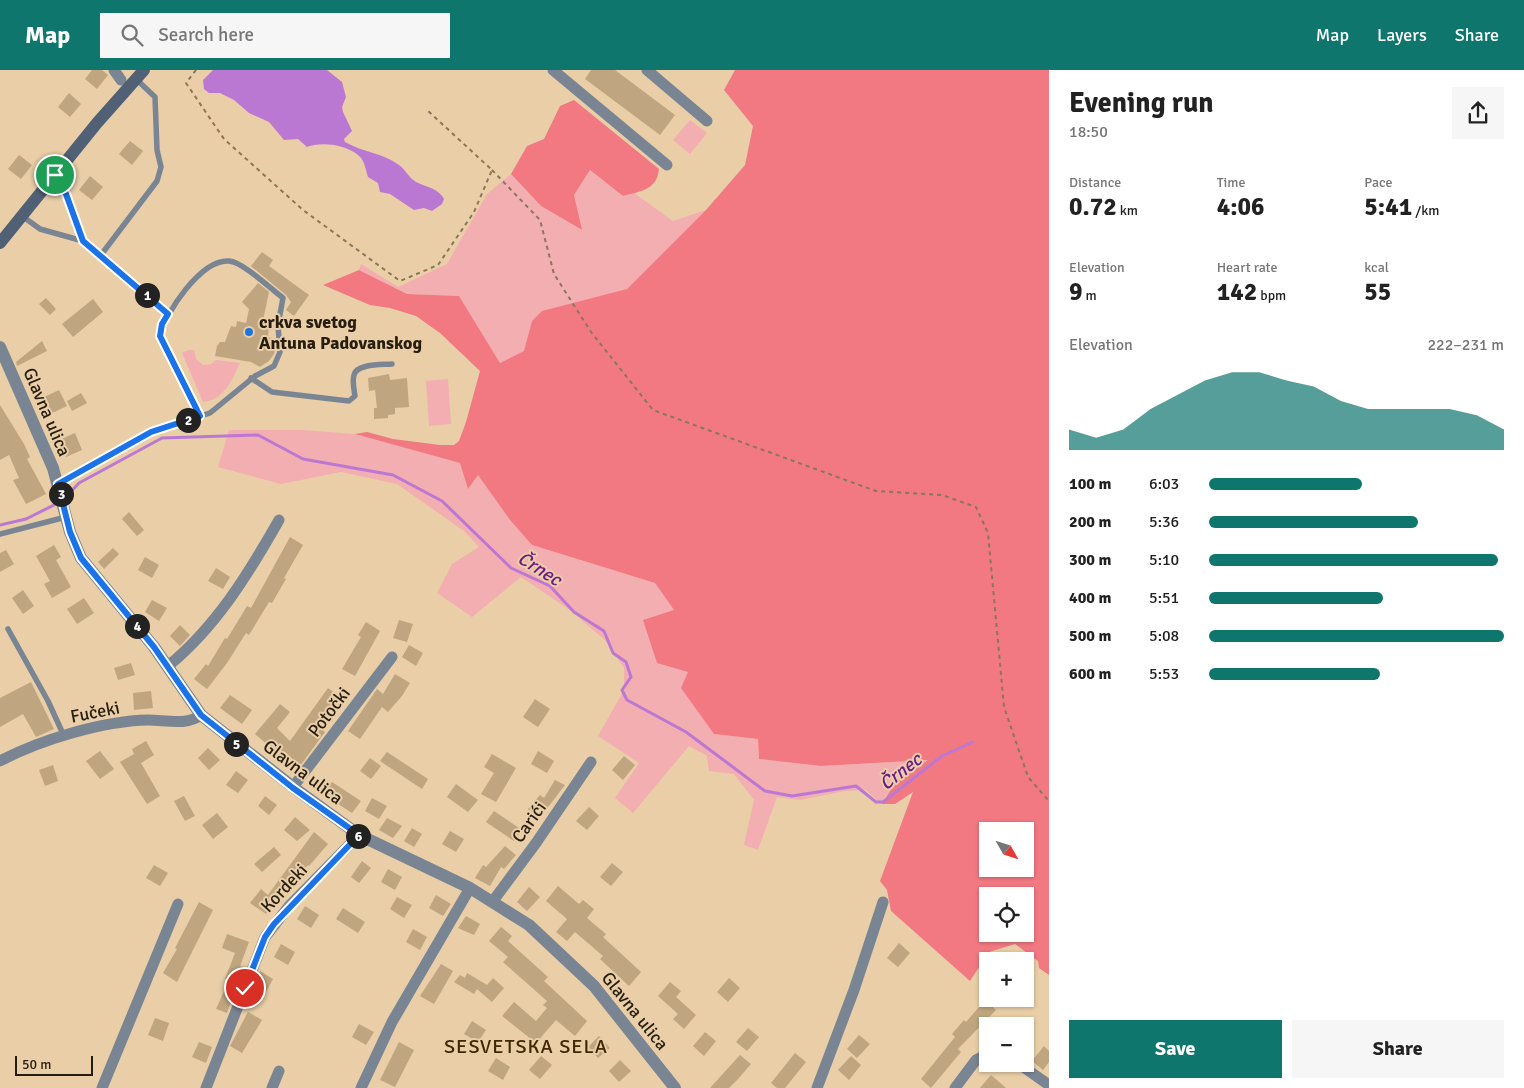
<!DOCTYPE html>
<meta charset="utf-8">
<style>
:root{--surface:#fff;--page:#f6f6f6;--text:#222;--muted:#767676;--accent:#0f766e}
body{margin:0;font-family:Signika,sans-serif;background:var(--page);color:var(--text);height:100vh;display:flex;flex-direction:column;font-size:19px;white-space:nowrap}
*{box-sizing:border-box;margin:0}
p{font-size:16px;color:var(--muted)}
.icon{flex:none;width:28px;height:28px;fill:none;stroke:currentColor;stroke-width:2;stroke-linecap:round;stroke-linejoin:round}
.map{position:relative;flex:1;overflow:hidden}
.drawer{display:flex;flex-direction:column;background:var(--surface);width:475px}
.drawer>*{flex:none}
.needle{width:32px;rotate:129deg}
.buttons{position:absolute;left:979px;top:752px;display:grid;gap:10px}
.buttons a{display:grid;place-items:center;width:55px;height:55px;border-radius:0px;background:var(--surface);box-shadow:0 1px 4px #0004;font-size:25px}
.scale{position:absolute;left:15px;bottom:12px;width:78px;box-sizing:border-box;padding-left:5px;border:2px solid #261d0e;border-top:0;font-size:14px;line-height:18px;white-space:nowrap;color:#261d0e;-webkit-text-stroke:4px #e9cea7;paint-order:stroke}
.pin{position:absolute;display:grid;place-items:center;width:42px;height:42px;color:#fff;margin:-21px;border:2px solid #fff;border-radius:50%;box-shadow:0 1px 5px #0007}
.km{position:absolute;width:25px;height:25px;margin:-12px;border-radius:50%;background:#222;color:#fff;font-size:14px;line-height:25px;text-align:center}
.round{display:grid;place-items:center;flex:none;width:52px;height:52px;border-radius:0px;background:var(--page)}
.headline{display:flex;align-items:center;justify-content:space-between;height:85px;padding:0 20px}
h1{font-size:28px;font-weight:700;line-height:38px}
.figures{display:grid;grid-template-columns:repeat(3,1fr);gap:8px;height:85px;padding:5px 20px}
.figures div{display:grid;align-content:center}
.figures b{font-size:25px;font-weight:700}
.figures small{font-size:14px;font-weight:400}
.figures p{font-size:14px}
.chart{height:140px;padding:10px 20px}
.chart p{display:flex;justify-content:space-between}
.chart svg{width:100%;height:90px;margin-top:5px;fill:var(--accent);opacity:.7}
.primary-button{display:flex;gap:10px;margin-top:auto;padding:10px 20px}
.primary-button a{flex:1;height:58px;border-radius:0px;background:var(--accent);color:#fff;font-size:20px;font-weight:700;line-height:58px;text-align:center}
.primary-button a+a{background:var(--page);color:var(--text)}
ul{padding:0 20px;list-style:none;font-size:16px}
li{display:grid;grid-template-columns:80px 60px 1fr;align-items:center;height:38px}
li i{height:12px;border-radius:6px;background:var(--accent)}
header{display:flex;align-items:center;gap:30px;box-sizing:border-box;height:70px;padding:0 25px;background:var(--accent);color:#fff}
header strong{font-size:24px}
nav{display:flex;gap:28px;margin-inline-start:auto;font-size:18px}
.search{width:350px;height:45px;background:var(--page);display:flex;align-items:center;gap:12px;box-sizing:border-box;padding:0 18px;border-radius:0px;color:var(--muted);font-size:19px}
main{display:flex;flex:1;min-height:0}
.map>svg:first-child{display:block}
.green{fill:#f3aeb1}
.forest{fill:#f27982;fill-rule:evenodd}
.water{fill:#bb78d3}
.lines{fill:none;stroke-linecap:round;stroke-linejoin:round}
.stream{stroke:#bb78d3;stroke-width:3}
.building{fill:#bfa680}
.path{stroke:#89775c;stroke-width:2;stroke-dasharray:4 4;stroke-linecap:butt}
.service{stroke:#7a8594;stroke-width:5.5}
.minor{stroke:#7a8594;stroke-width:11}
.tertiary{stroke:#7a8594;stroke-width:12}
.secondary{stroke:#506075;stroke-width:12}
.route-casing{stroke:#fff;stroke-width:10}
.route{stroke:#1a73e8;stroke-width:6}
.poi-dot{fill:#1e74de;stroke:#e9cea7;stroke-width:2}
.labels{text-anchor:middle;stroke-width:4;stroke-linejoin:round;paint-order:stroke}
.poi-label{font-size:18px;font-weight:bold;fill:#261d0e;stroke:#e9cea7;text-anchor:start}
.street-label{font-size:18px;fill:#261d0e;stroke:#e9cea7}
.water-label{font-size:19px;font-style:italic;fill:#701a8a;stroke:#e9cea7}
.quarter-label{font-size:20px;letter-spacing:1px;fill:#3d2803;stroke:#e9cea7}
</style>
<header>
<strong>Map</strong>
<div class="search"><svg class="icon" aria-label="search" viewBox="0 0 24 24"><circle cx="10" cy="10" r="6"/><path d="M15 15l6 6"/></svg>Search here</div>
<nav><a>Map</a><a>Layers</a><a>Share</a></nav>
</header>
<main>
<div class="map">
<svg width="1049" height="1018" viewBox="0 0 1049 1018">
<rect width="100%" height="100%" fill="#e9cea7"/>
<path class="green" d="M690,50L707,63L690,84L673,70Z
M590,100L623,126L634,123L673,151L706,140L627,219L532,251L525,281L500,293L459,226L407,224L359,200L361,194L398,217L447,194L487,124L511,104L541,136L581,160L574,125Z
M188,280H194L196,289L203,295L211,294L216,290L240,293C232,310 224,330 203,332L182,283Z
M448,309L451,354L429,356L426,311Z
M229,360H303L355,364L461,393L468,418L478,405L510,450L532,475L655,513L674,540L688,602L714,664L758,669L759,689L821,696L929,690L894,714L881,734L866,720L845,721L800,730L777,727L758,780L744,775L754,730L734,704L709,701L707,686L689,676L633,743L615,728L639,693L598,666L624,620V598L605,570L571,541L521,507L472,547L437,523L452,494L479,477L464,461L397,414L341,402L281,414L218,397Z"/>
<path class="forest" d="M735,0H1049V905L1039,898L1038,891L1015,874L989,882L970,911L891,841L887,820L880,811L913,722L895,734H882L894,714L928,690L821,696L759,689L758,669L714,664L681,618L688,602L657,593L643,550L674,540L655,513L532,475L510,450L478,405L468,419L460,393L355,364L367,362L393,369L440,375H454L459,371L466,352L480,301L440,263L416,246L390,238L370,235L323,215L359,200L407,224L459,226L500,293L524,281L532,251L542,241L627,219L706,140L745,95L753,56L724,20ZM1025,761V799H988V761ZM1025,826V864H988V826Z
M574,30L659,99C657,120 641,121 623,126L590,100L574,125L582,160L541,136L511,104L527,76L544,69L560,36Z"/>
<path class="water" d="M213,0H327L342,12L346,27L342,37L343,42L352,61L344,69L345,72C362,82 383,83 399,95C406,100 408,107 416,112C426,117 438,118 444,129L442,134L432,141L424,138L414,140L390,124L380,122L378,113L368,107C366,101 365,93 361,88C350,75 322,71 307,77L298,69L284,70L269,52L249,43L234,30L220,23H209L204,19L203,10Z"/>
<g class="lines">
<path class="stream" d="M65,428L79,413L162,368L258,365L303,389L393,405L442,431L511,498L550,516L574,542L604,561L613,583L626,592L631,607L622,620L627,630L686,662L765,721L792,726L856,716L876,732H883L942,686L973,672
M0,455L26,449L58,433"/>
</g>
<path class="building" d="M92,0H102L108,5L97,19L85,9Z
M591,0H615L675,45L660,65L585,9Z
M69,23L81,34L70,47L58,37Z
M130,71L143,81L132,95L119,84Z
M19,85L32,95L21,109L8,99Z
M90,106L103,117L92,130L79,120Z
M262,182L273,190L269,196L309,225L294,246L286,240L291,232L286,225L251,196Z
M258,213L269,222L262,255H269L268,267L272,269L271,273L275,280L274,284L269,291L260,297L251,292L215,286L217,276L220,272H225L231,256L236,257L237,251L246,253L249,239L242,232Z
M46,228L56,239L50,245L39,234Z
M93,229L103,242L73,267L62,254Z
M42,271L47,281L17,296L16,292Z
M389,304L390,310L407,308L409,337L395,338V344L388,345V348L374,349V338H377L375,320L369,321L368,308Z
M59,320L67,336L50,344L42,328Z
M81,323L87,333L72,341L67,331Z
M0,335L24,374L30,387L27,389L46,424L26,434L13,410L19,408L9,385L0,390Z
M75,363L82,380L66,387L59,370Z
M129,442L144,460L137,466L122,449Z
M290,467L303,475L284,508L286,509L272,533L269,532L249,565L246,563L227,593L207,619L194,609L206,594L208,596L225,568L227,569L247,536L251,538Z
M54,475L61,487L56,490L71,517L52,528L44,514L50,511L36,486Z
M113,478L119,484L104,499L98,492Z
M6,480L14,494L0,502V483Z
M145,487L159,495L152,508L138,500Z
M216,498L230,507L223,519L208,511Z
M23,520L34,536L23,544L12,528Z
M84,528L94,543L77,554L67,539Z
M152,530L167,538L159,551L145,542Z
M399,550L413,554L407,572L393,568Z
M366,552L380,561L355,606L342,599L361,567L358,565Z
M180,555L190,565L180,576L170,566Z
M409,575L423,583L416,596L402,587Z
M131,593L135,605L118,610L114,598Z
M395,604L410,613L402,626L388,642L382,637L360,669L348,661L377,619L383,624Z
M31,612L54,659L36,667L23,644L0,657V628Z
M328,618L342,628L320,658L325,662L300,696L285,682L277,690L267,680L270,677L255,664L280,634L290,642L277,658L290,671Z
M151,621L153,638L134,640L133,623Z
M230,625L252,640L242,654L220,638Z
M535,629L550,639L538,657L523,647Z
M146,671L154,685L141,693L160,726L147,734L120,692L134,684L132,679Z
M208,678L220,690L209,700L198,688Z
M100,681L114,699L100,709L86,691Z
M538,681L554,691L547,703L531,694Z
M387,682L428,709L422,719L380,691Z
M492,684L516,698L496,732L481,724L494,703L484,697Z
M624,686L635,695L623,710L612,700Z
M370,688L381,696L371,709L360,701Z
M53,695L58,711L45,716L39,700Z
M236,701L248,710L238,723L226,715Z
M555,710L565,715L539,749L528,739L540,725L544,728Z
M332,712L361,731L352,743L323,724Z
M456,714L478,730L468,742L447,727Z
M184,726L195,746L185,751L174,731Z
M265,726L277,735L269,745L258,736Z
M372,728L387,736L379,749L365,741Z
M589,737L599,746L587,760L576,751Z
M494,741L522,760L514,771L486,752Z
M217,743L228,757L213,769L202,755Z
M295,747L310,760L297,771L284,760Z
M387,748L402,756L393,768L379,760Z
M412,758L422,764L414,777L404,771Z
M450,761L464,769L456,782L442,774Z
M314,762L328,774L309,796L308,795L288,822L285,820L266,844L250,833L261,819L268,825Z
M505,776L516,785L504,799L501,797L490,816L475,808L483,795L486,797Z
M274,777L281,785L262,802L254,794Z
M362,791L371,798L359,813L351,807Z
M612,793L623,802L611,816L600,807Z
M154,795L168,803L160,816L146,808Z
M388,799L402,807L395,820L381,812Z
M558,816L579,834L583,830L594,839L587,848L606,864L603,867L641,902L629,916L600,889L603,886L575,862L567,871L556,862L567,849L546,831Z
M529,817L540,827L527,841L517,832Z
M436,825L451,834L443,846L429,838Z
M397,827L412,835L404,848L390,839Z
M199,832L213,840L177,912L163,903L177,879L175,878Z
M305,836L319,845L311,858L297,849Z
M343,838L365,852L358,863L336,849Z
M466,846L480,854L474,865L458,858Z
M501,857L512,866L508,871L548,907L544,911L587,951L575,966L556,950L536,973L502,946L514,932L536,951L547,938L543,935L547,931L503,892L508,887L489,871Z
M413,859L427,867L420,880L406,872Z
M227,864L249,872L240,896L243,897L227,943L216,939L229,910L225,909L235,883L222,878Z
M899,873L910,883L898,897L887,888Z
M281,874L295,882L288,895L274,887Z
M441,894L453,901L434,934L420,926Z
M260,901L273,909L266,922L254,915Z
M467,903L487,915L493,908L504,918L492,932L477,919L474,924L454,912L460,905L465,908Z
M729,908L740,918L728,932L717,922Z
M670,912L681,921L676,927L696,945L684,959L673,949L678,944L658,926Z
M985,930L996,940L958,979L961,982L931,1018L921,1009L955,967L952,964L964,950L966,952Z
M248,942L262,950L242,983L230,976Z
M155,948L169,953L163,971L148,965Z
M472,951L486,960L478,972L464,964Z
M359,954L374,962L366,975L352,967Z
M748,958L759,967L747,981L736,972Z
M705,962L716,971L704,986L693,976Z
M859,965L870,974L857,988L847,979Z
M599,966L610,978L598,988L588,977Z
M199,972L212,977L206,993L192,987Z
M399,972L414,980L395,1017L380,1010Z
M1044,976L1049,981V992L1043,1000L1032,991Z
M795,983L806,992L785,1018H777L771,1013Z
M740,985L751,994L739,1008L729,1018H710Z
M541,986L552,995L540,1009L529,1000Z
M851,986L861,995L849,1010L838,1000Z
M496,988L510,997L503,1010L488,1001Z
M620,990L631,1001L619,1012L609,1001Z
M991,1005L1006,1018H980Z"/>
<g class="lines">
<path class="path" d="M196,0L186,13L224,69L303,140L400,211L438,195L474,142L492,100L427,40
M492,100L540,150L554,204L591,262L653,340L876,421L942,425L976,437L988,463L1004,637L1028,707L1049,731"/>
<path class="service" d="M56,106L66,125L83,171
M22,146L40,159L83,171L168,244
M101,185L157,111L161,97L157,80L155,27L136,9
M251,308L272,322L349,331L355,326C354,320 352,311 354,305C357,293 383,295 392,294
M58,414L151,362L210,343L255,306L274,296L280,282L278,255L283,228C271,219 243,192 229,191C201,189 165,243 160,266L200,346
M0,464L66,447
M8,559L48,631L64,666"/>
<path class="minor" d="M114,0L121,10
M553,0L667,95
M647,0L707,51
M168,596C216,557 249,503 279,450
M0,691C40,670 102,651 148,650C165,650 187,656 201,645
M293,717L392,587
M493,831L536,773L591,692
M1019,994L1049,1015
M102,1018L178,834
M206,1018L265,867L290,835L359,765
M272,1018L279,1001
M361,1018L392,952L470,818
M817,1018L854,920L883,832
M955,1018L976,990L988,984"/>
<path class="tertiary" d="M0,277L53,398L70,462L81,488L154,577L201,645L293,717L359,765L470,818L529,855L594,916L675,1018"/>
<path class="secondary" d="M0,173L97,53L144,0"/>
</g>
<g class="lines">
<g class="route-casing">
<path id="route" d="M55,105L66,124L83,171L168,244L162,254L160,266L200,346L151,362L58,414L70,462L81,488L154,577L201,645L293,718L359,765L274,854L265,867L245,918"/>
</g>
<use href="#route" class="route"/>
</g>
<circle class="poi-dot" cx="249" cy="262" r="5"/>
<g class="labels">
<g class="poi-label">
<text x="259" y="258">crkva svetog<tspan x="259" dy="21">Antuna Padovanskog</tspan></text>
</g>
<g class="street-label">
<text transform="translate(47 342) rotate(67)" y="6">Glavna ulica</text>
<text transform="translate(95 642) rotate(-11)" y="6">Fučeki</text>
<text transform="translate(329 642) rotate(-53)" y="6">Potočki</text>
<text transform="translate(303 702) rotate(37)" y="6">Glavna ulica</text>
<text transform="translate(529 752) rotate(-55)" y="6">Carići</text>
<text transform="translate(284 818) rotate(-47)" y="6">Kordeki</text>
<text transform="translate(635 941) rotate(51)" y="6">Glavna ulica</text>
</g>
<g class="water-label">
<text transform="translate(540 498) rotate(32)" y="7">Črnec</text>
<text transform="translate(900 701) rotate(-38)" y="7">Črnec</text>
</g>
<g class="quarter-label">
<text x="526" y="983">SESVETSKA SELA</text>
</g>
</g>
</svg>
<div class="buttons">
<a><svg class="needle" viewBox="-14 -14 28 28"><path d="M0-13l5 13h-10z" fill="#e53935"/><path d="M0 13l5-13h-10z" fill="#767676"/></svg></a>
<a><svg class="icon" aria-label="locate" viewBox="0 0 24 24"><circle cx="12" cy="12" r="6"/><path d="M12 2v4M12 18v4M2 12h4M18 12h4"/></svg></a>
<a>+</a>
<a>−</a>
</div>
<div class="scale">50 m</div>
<div class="pin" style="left:55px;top:105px;background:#1e9e55"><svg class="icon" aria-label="arrive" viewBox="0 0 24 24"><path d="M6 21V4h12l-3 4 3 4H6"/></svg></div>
<div class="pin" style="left:245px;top:918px;background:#d93025"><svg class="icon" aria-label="check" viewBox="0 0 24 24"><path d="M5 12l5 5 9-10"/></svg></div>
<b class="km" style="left:147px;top:225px">1</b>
<b class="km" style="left:188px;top:350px">2</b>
<b class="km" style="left:61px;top:424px">3</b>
<b class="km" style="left:137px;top:556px">4</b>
<b class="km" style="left:236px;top:674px">5</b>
<b class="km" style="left:358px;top:766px">6</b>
</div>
<section class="drawer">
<div class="headline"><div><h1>Evening run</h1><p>18:50</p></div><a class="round"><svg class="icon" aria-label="share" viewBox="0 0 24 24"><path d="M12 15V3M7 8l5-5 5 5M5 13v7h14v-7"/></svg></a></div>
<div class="figures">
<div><p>Distance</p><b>0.72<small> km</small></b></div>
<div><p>Time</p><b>4:06</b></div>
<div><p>Pace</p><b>5:41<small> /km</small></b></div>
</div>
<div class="figures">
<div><p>Elevation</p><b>9<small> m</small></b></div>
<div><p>Heart rate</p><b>142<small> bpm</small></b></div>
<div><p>kcal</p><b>55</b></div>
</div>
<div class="chart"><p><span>Elevation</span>222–231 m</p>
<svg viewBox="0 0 160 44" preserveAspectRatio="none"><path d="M0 44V34L10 38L20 34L30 24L40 17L50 10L60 6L70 6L80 10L90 13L100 20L110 24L120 24L130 24L140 24L150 27L160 34V44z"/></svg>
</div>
<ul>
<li><b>100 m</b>6:03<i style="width:52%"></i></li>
<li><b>200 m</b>5:36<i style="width:71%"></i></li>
<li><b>300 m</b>5:10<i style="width:98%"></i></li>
<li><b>400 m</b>5:51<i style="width:59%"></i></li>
<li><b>500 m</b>5:08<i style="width:100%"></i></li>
<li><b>600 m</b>5:53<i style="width:58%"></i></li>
</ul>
<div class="primary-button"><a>Save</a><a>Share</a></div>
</section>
</main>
